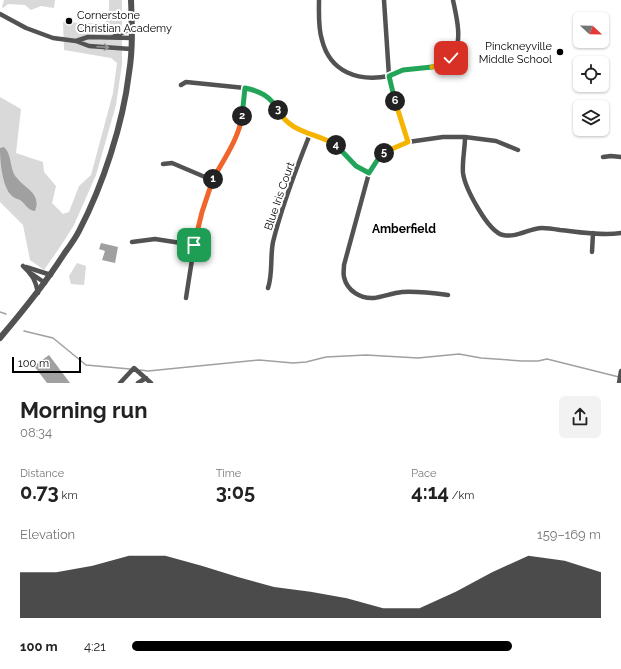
<!DOCTYPE html>
<meta charset="utf-8">
<style>
:root{--surface:#fff;--page:#f2f2f2;--text:#222;--muted:#767676;--accent:#000}
body{margin:0;font-family:Raleway,sans-serif;background:var(--page);color:var(--text);height:100vh;display:flex;flex-direction:column;font-size:15px;white-space:nowrap}
*{box-sizing:border-box;margin:0}
p{font-size:13px;color:var(--muted)}
.icon{flex:none;width:22px;height:22px;fill:none;stroke:currentColor;stroke-width:2;stroke-linecap:round;stroke-linejoin:round}
.map{position:relative;height:383px;overflow:hidden}
.details{display:flex;flex-direction:column;background:var(--surface);flex:1}
.details>*{flex:none}
.needle{width:26px;rotate:112deg}
.controls{position:absolute;left:573px;top:12px;display:grid;gap:8px}
.controls a{display:grid;place-items:center;width:36px;height:36px;border-radius:6px;background:var(--surface);box-shadow:0 1px 3px #0004;font-size:20px}
.scale{position:absolute;left:12px;bottom:10px;width:69px;box-sizing:border-box;padding-left:4px;border:2px solid #000;border-top:0;font-size:11px;line-height:14px;white-space:nowrap;color:#000;-webkit-text-stroke:3px #fff;paint-order:stroke}
.pin{position:absolute;display:grid;place-items:center;width:34px;height:34px;color:#fff;margin:-17px;border-radius:8px;box-shadow:0 2px 6px #0006}
.km{position:absolute;width:20px;height:20px;margin:-10px;border-radius:50%;background:#222;color:#fff;font-size:11px;line-height:20px;text-align:center}
.round{display:grid;place-items:center;flex:none;width:42px;height:42px;border-radius:6px;background:var(--page)}
.overview{display:flex;align-items:center;justify-content:space-between;height:68px;padding:0 20px}
h1{font-size:22px;font-weight:700;line-height:30px}
.figures{display:grid;grid-template-columns:repeat(3,1fr);gap:6px;height:68px;padding:4px 20px}
.figures div{display:grid;align-content:center}
.figures b{font-size:20px;font-weight:700}
.figures small{font-size:11px;font-weight:400}
.figures p{font-size:11px}
.chart{height:112px;padding:8px 20px}
.chart p{display:flex;justify-content:space-between}
.chart svg{width:100%;height:72px;margin-top:4px;fill:var(--accent);opacity:.7}
ul{padding:0 20px;list-style:none;font-size:13px}
li{display:grid;grid-template-columns:64px 48px 1fr;align-items:center;height:30px}
li i{height:10px;border-radius:5px;background:var(--accent)}
.map>svg:first-child{display:block}
.green{fill:#d9d9d9}
.water{fill:#a0a0a0}
.lines{fill:none;stroke-linecap:round;stroke-linejoin:round}
.stream{stroke:#a0a0a0;stroke-width:1.5}
.minor{stroke:#525252;stroke-width:4.5}
.tertiary{stroke:#525252;stroke-width:6}
.oneway{stroke:#979797}
.split-1-casing{stroke:#fff;stroke-width:8}
.split-2-casing{stroke:#fff;stroke-width:8}
.split-3-casing{stroke:#fff;stroke-width:8}
.split-4-casing{stroke:#fff;stroke-width:8}
.split-5-casing{stroke:#fff;stroke-width:8}
.split-6-casing{stroke:#fff;stroke-width:8}
.split-7-casing{stroke:#fff;stroke-width:8}
.split-8-casing{stroke:#fff;stroke-width:8}
.split-1{stroke:#f0652b;stroke-width:5}
.split-2{stroke:#f0652b;stroke-width:5}
.split-3{stroke:#22a559;stroke-width:5}
.split-4{stroke:#f5b400;stroke-width:5}
.split-5{stroke:#22a559;stroke-width:5}
.split-6{stroke:#f5b400;stroke-width:5}
.split-7{stroke:#22a559;stroke-width:5}
.split-8{stroke:#f5b400;stroke-width:5}
.poi-dot{fill:#000;stroke:#fff;stroke-width:1.5}
.labels{text-anchor:middle;stroke-width:4;stroke-linejoin:round;paint-order:stroke}
.poi-label{font-size:11px;fill:#000;stroke:#fff;text-anchor:start}
.street-label{font-size:11px;fill:#000;stroke:#fff}
.neighbourhood-label{font-size:12px;font-weight:bold;fill:#000;stroke:#fff}
</style>
<div class="map">
<svg width="621" height="383" viewBox="0 0 621 383">
<rect width="100%" height="100%" fill="#fff"/>
<path class="green" d="M4,0H55L54,8L41,6L31,10L25,5L8,4L3,8L2,7Z
M109,0H122V64L116,105L96,175L74,225L62,244L44,270L30,260L23,225L0,202V97L21,109L16,153L43,162L44,172L56,186L52,203L63,214L69,212L79,186L91,175L113,93L117,63L111,58L64,50L63,22L105,24L109,15Z
M77,263L86,266L84,285L71,284L69,276Z"/>
<path class="water" d="M4,147C13,156 9,170 17,178C24,188 42,193 35,211C27,210 26,204 20,200C18,199 14,198 12,196C2,187 0,161 0,148Z
M101,243L118,247L115,263L102,260L105,251L99,249Z
M49,355L70,383H47L34,366Z"/>
<g class="lines">
<path class="stream" d="M0,312L6,314
M24,331L53,338L86,365L130,369
M140,370L148,371L259,360L293,363L306,362L326,357L366,355L418,358L459,354L481,358L522,361H538L547,359L619,377"/>
<path class="minor" d="M319,0C319,12 318,28 322,40C330,72 358,82 389,76C394,75 398,71 403,70C421,66 446,72 455,51C462,37 456,15 453,0
M384,0L389,76L394,98L408,142
M0,14L26,28L53,38L76,41L89,46L131,49
M113,37L126,31L132,20
M76,41L88,37L132,38
M181,85L186,82L245,88L261,92L270,98L281,115L289,124L297,130L335,144L356,166L369,173
M465,137C465,149 462,161 463,173C465,188 488,232 503,235C518,238 529,228 542,228C548,228 554,229 560,230C580,232 601,236 621,233
M603,157L611,156L621,157
M163,164L172,163L212,180
M132,242L155,239L194,245
M592,252L593,233
M23,266C32,274 36,281 38,293
M26,267L51,275
M32,274L45,283
M268,288C273,273 270,257 273,242C282,205 296,169 310,134
M448,295C433,293 417,291 402,292C392,293 383,297 374,298C361,299 347,291 344,277C343,273 344,269 344,265L369,173L378,159L385,152L408,142L443,137H465L496,141L518,150
M186,298C192,260 197,221 210,185C216,167 229,153 237,137C244,122 243,104 245,88
M120,383L134,368L151,383
M138,383L146,378
M619,383L621,371"/>
<path class="tertiary" d="M0,338C23,311 45,284 64,254C69,247 75,239 79,231C103,185 123,124 129,73C133,49 132,24 131,0"/>
</g>
<defs><path id="oneway-shaft" d="M-6 0H5M1.5-3L5.5 0L1.5 3" fill="none" stroke-width="1.6" stroke-linecap="round" stroke-linejoin="round"/></defs>
<use class="oneway" href="#oneway-shaft" transform="translate(103 47) rotate(3)"/>
<g class="lines">
<g class="split-1-casing">
<path id="split-1" d="M194,245L202,212L213,179"/>
</g>
<g class="split-2-casing">
<path id="split-2" d="M213,179C224,159 239,138 242,116"/>
</g>
<g class="split-3-casing">
<path id="split-3" d="M242,116L245,88C260,91 270,96 278,110"/>
</g>
<g class="split-4-casing">
<path id="split-4" d="M278,110C291,134 315,132 336,145"/>
</g>
<g class="split-5-casing">
<path id="split-5" d="M336,145L356,166L369,173L378,159L384,153"/>
</g>
<g class="split-6-casing">
<path id="split-6" d="M384,153L394,148L408,142L395,101"/>
</g>
<g class="split-7-casing">
<path id="split-7" d="M395,101L389,76L403,70L432,67"/>
</g>
<g class="split-8-casing">
<path id="split-8" d="M432,67L446,62L451,58"/>
</g>
<use href="#split-1" class="split-1"/>
<use href="#split-2" class="split-2"/>
<use href="#split-3" class="split-3"/>
<use href="#split-4" class="split-4"/>
<use href="#split-5" class="split-5"/>
<use href="#split-6" class="split-6"/>
<use href="#split-7" class="split-7"/>
<use href="#split-8" class="split-8"/>
</g>
<g class="poi-dot">
<circle cx="69" cy="21" r="4"/>
<circle cx="560" cy="52" r="4"/>
</g>
<g class="labels">
<g class="poi-label">
<text x="77" y="19">Cornerstone<tspan x="77" dy="13">Christian Academy</tspan></text>
<text x="552" y="50" text-anchor="end">Pinckneyville<tspan x="552" dy="13">Middle School</tspan></text>
</g>
<g class="street-label">
<text transform="translate(279 196) rotate(-71)" y="4">Blue Iris Court</text>
</g>
<g class="neighbourhood-label">
<text x="404" y="233">Amberfield</text>
</g>
</g>
</svg>
<div class="controls">
<a><svg class="needle" viewBox="-14 -14 28 28"><path d="M0-13l5 13h-10z" fill="#e53935"/><path d="M0 13l5-13h-10z" fill="#767676"/></svg></a>
<a><svg class="icon" aria-label="locate" viewBox="0 0 24 24"><circle cx="12" cy="12" r="6"/><path d="M12 2v4M12 18v4M2 12h4M18 12h4"/></svg></a>
<a><svg class="icon" aria-label="layers" viewBox="0 0 24 24"><path d="M12 4l9 5-9 5-9-5zM3 14l9 5 9-5"/></svg></a>
</div>
<div class="scale">100 m</div>
<div class="pin" style="left:194px;top:245px;background:#1e9e55"><svg class="icon" aria-label="arrive" viewBox="0 0 24 24"><path d="M6 21V4h12l-3 4 3 4H6"/></svg></div>
<div class="pin" style="left:451px;top:58px;background:#d93025"><svg class="icon" aria-label="check" viewBox="0 0 24 24"><path d="M5 12l5 5 9-10"/></svg></div>
<b class="km" style="left:213px;top:179px">1</b>
<b class="km" style="left:242px;top:116px">2</b>
<b class="km" style="left:278px;top:110px">3</b>
<b class="km" style="left:336px;top:145px">4</b>
<b class="km" style="left:384px;top:153px">5</b>
<b class="km" style="left:395px;top:101px">6</b>
</div>
<section class="details">
<div class="overview"><div><h1>Morning run</h1><p>08:34</p></div><a class="round"><svg class="icon" aria-label="share" viewBox="0 0 24 24"><path d="M12 15V3M7 8l5-5 5 5M5 13v7h14v-7"/></svg></a></div>
<div class="figures">
<div><p>Distance</p><b>0.73<small> km</small></b></div>
<div><p>Time</p><b>3:05</b></div>
<div><p>Pace</p><b>4:14<small> /km</small></b></div>
</div>
<div class="chart"><p><span>Elevation</span>159–169 m</p>
<svg viewBox="0 0 160 44" preserveAspectRatio="none"><path d="M0 44V16L10 16L20 12L30 6L40 6L50 12L60 19L70 25L80 28L90 32L100 38L110 38L120 28L130 16L140 6L150 9L160 16V44z"/></svg>
</div>
<ul>
<li><b>100 m</b>4:21<i style="width:81%"></i></li>
</ul>
</section>
